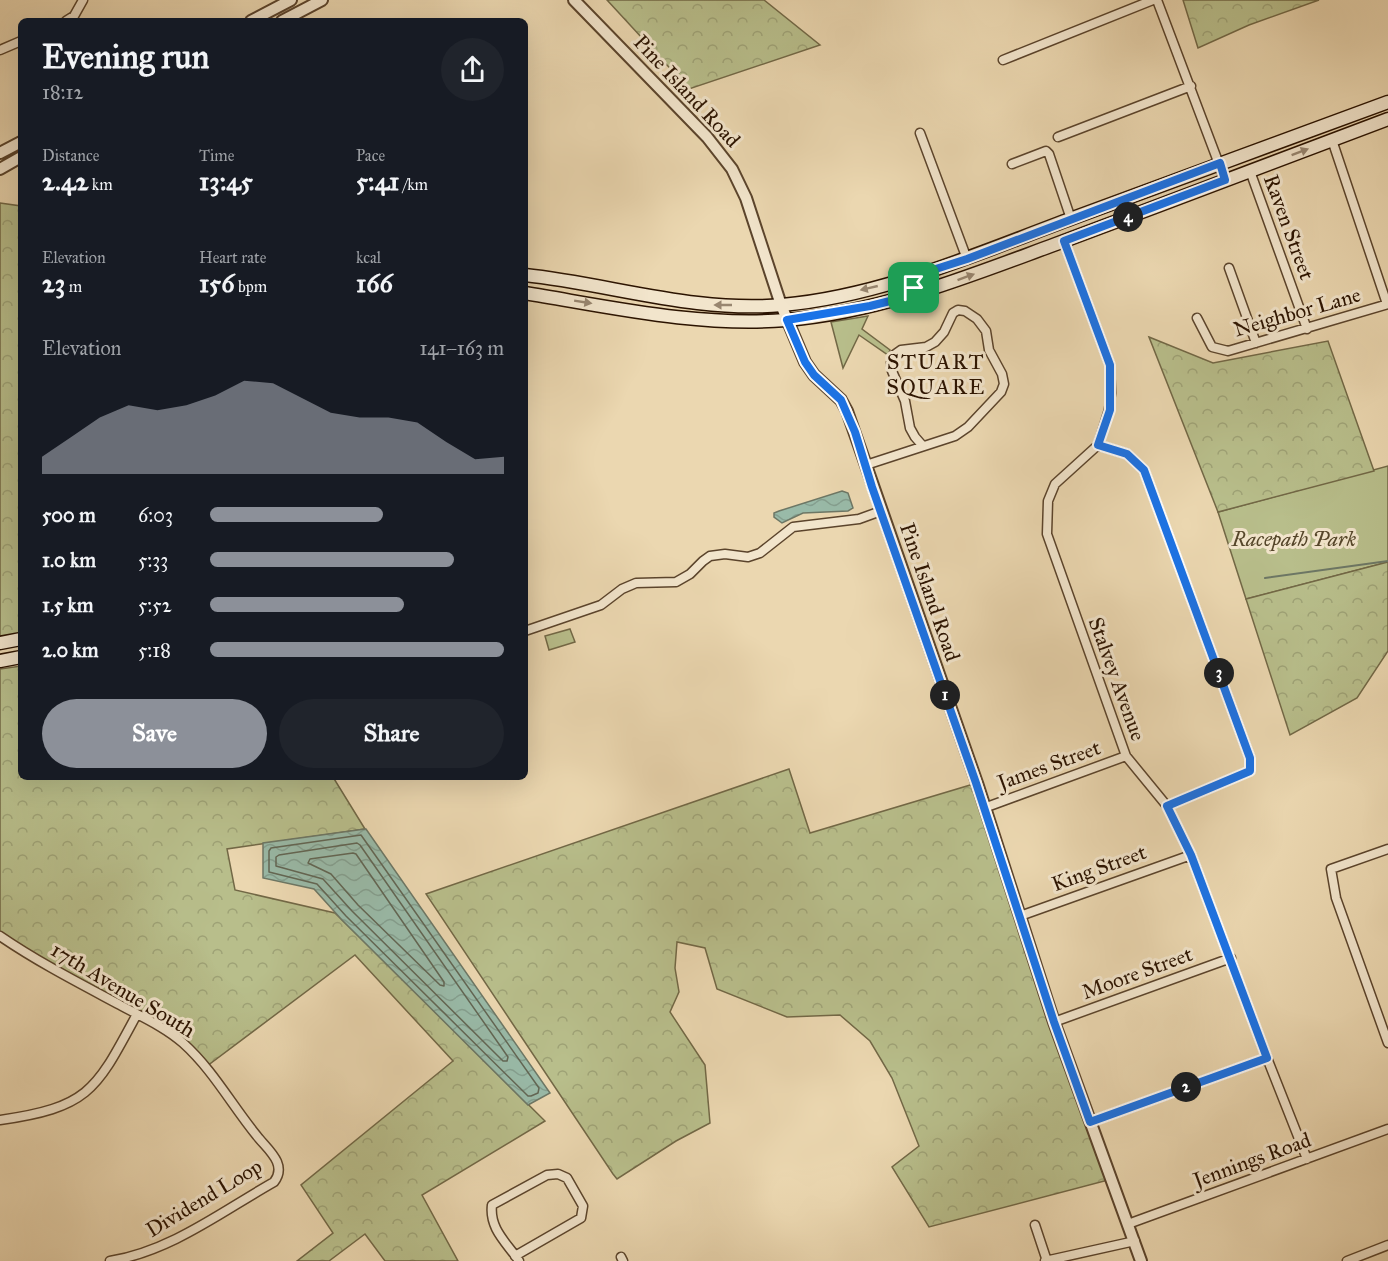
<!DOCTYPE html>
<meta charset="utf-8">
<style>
:root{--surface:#171b24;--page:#20242c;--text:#f1f3f6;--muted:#9ea1a6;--accent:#8c9099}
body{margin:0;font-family:"IM FELL Great Primer",serif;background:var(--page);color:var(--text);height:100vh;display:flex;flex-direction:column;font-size:22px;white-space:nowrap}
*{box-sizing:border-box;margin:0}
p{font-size:20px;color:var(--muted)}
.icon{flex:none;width:33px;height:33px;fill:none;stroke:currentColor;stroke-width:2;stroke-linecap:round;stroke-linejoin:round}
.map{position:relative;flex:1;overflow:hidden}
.panel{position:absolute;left:18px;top:18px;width:510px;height:762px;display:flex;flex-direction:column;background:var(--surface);border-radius:9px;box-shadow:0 6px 24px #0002}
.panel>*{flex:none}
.pin{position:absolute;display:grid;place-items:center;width:51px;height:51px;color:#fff;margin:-26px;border-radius:12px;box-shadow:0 3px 9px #0006}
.km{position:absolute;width:30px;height:30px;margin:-15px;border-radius:50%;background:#222;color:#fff;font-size:16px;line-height:30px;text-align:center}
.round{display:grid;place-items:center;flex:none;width:63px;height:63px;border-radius:32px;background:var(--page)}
.head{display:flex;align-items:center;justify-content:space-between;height:102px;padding:0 24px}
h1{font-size:33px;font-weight:700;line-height:45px}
.metrics{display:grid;grid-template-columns:repeat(3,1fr);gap:9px;height:102px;padding:6px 24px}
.metrics div{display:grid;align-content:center}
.metrics b{font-size:26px;font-weight:700}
.metrics small{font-size:16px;font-weight:400}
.metrics p{font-size:16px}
.chart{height:168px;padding:12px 24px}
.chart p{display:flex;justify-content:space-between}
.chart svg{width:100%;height:108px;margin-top:6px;fill:var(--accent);opacity:.7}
.cta{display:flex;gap:12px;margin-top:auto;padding:12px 24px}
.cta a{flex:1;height:69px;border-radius:36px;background:var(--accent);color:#fff;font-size:24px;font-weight:700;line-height:69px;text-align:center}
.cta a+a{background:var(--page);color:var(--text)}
ul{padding:0 24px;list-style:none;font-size:20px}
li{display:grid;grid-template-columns:96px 72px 1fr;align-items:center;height:45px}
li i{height:15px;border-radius:8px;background:var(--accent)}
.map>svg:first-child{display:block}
.green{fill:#b8be8b;stroke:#726846;stroke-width:1.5}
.forest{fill:url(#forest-crowns);stroke:#726846;stroke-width:1.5}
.water{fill:url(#water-waves);stroke:#6d7765;stroke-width:1.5}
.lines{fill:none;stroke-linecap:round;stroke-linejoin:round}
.shore{stroke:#626654;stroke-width:1.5}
.stream{stroke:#6d7765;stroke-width:2}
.minor-casing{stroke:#5b442c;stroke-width:11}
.tertiary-casing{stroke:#5b442c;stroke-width:14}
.secondary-casing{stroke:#2b1300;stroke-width:15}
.minor{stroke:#f2e5cc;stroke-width:8}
.tertiary{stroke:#f2e5cc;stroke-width:10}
.secondary{stroke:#f2e5cc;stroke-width:12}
.oneway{fill:#988670}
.route-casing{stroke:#fff;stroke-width:12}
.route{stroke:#1a73e8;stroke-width:8}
.labels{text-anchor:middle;stroke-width:6;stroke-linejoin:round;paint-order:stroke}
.street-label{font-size:21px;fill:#2b1300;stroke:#f2e5cc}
.park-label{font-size:21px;font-style:italic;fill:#55462a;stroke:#f2e5cc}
.neighbourhood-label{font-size:22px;letter-spacing:1.5px;fill:#2b1300;stroke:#f2e5cc}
</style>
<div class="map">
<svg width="1388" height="1261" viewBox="0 0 1388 1261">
<defs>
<pattern id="forest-crowns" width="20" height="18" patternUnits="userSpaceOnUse" patternTransform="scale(1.5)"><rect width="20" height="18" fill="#b8be8b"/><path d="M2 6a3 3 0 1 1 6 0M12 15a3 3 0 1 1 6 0" fill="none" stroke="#9ea276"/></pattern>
<pattern id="water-waves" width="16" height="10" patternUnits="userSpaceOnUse" patternTransform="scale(1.5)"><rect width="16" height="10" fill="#99baa8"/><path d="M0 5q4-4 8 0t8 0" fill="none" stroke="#849f8f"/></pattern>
</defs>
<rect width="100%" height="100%" fill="#ebd7b0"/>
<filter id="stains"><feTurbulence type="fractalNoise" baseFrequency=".00333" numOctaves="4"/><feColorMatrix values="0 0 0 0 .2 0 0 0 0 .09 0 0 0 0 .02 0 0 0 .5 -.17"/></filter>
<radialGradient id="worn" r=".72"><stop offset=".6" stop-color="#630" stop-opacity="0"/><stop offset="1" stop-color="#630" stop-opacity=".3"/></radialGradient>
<path class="green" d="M868,316L862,329L890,350L888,355L859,335L843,368L831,322Z
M1388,466V562L1246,599L1218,512Z
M570,629L575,642L549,650L545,636Z"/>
<path class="forest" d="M607,0H764L820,45L689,89Z
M1183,0H1319L1249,25L1198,48Z
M0,203L21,206V638L0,643Z
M1149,337L1213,363L1328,341L1374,471L1218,512Z
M1388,562V651L1357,698L1290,735L1246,599Z
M21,666V777H333L365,829L227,849L235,890L335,913L545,1121L422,1195L458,1261H385L365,1234L329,1261H297L333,1233L301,1185L453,1061L355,955L207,1066L180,1040L0,936V669Z
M789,769L810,833L977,783L1112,1179L929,1227L892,1167L919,1146L892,1078L870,1041L840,1015L787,1017L717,989L705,948L677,942L675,968L679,992L670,1012L705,1065L710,1123L676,1141L617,1179L613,1174L426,894Z"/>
<path class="water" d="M842,491L848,493L853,508L848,511L803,513L782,523L774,517V513L779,511Z
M365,829H366L550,1093L528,1105L342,920L314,889L263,878V843Z"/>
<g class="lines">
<path class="shore" d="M361,835L539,1088L538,1093L531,1096H528L346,916L317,884L269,872V851L271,848Z
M357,843L360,845L508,1057L507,1061H503L352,911L323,879L276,866V857L279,855Z
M353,853L356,854L444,982V986L440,985L358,905L331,874L308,863L310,859Z"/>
<path class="stream" d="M1265,578L1388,561"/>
<g class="minor-casing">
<path id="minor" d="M1157,0L1225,180
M66,21L74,16L83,0
M0,50L21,41
M1003,60L1153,0
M920,133L967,259
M1058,137L1191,86
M1332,140L1387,304
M1012,164L1046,151L1049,154L1071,219
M1250,171L1307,329
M1064,241L1110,365L1111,393L1109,410L1098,445L1055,484L1048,501L1047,534L1126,756L1167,806L1191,855L1267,1058L1307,1159
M1229,268L1256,343
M1197,318L1212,347L1228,351L1388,304
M1098,445L1127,454L1144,470L1250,758V771L1167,806
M866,465L955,436L968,427L1001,392L1004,384L1002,374L989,350L986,331L977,319L965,311L958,310L953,313L944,332L935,342L926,347L901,350L894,355L891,363L892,371L905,401L910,428L915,437L922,445
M525,631L601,605L622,589L636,583L676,582L690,574L703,561L710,556L725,554L748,557L760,553L793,527L859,519L881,511
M984,808L1126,756
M1388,849L1331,869L1336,898L1388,1043
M1020,916L1191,855
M0,936C38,962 79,983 120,1005C140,1016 165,1027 183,1043C213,1070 231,1104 257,1136C267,1149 288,1164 274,1182C221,1212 171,1251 110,1261
M1054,1022L1231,958
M0,1120C90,1107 96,1090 137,1014
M1090,1122L1267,1058
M1128,1224L1388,1129
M1035,1225L1047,1261
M515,1256L581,1218L583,1206L567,1178L558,1174L547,1175L492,1205C489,1229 507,1243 519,1261
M621,1257L623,1261
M1045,1261L1135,1241
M1347,1261L1388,1245"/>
</g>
<g class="tertiary-casing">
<path id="tertiary" d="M574,0L707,137L732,169L746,198L781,305L805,362L814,375L841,400L847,411L977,783L1054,1022L1141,1261
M251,21L291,0
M282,21L322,0
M0,153L21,142
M0,169L21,157"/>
</g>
<g class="secondary-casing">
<path id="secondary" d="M525,275C610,284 695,313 782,305C883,296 978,253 1073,218C1178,179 1283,141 1388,102
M525,293C611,307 698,327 786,320C881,312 969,276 1056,244C1167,203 1278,160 1388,119
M0,643L21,639
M0,661L21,657"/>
</g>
<use href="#minor" class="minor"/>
<use href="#tertiary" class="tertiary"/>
<use href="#secondary" class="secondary"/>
</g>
<defs><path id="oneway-solid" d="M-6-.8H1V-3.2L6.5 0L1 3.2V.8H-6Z" transform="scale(1.5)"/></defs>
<g class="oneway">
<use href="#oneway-solid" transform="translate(1300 152) rotate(-21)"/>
<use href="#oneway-solid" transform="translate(966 277) rotate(-20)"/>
<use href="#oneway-solid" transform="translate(869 288) rotate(167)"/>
<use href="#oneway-solid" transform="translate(583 302) rotate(9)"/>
<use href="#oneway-solid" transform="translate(723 305) rotate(-180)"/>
</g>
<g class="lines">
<g class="route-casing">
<path id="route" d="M1220,163L1225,180L1064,241L1110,365V410L1098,445L1127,454L1144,470L1250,758V771L1167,806L1191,855L1267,1058L1090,1122L1054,1022L976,783L872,487L855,432L841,400L814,375L805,362L787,320L870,306L918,294L913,284L917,275L967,259Z"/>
</g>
<use href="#route" class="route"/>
</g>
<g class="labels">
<g class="street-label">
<text transform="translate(687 91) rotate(47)" y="7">Pine Island Road</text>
<text transform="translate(1289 227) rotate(70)" y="7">Raven Street</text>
<text transform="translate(1297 312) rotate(-16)" y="7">Neighbor Lane</text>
<text transform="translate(930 592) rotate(71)" y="7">Pine Island Road</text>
<text transform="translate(1117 679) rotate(70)" y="7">Stalvey Avenue</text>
<text transform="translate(1049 765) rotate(-20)" y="7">James Street</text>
<text transform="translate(1099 868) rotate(-20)" y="7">King Street</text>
<text transform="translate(1137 973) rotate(-20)" y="7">Moore Street</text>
<text transform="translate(123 990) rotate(31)" y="7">17th Avenue South</text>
<text transform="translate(1252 1160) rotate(-20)" y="7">Jennings Road</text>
<text transform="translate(204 1198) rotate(-31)" y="7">Dividend Loop</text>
</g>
<g class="park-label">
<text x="1294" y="546">Racepath Park</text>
</g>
<g class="neighbourhood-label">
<text x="936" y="369">STUART<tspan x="936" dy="25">SQUARE</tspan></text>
</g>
</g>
<rect width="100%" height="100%" filter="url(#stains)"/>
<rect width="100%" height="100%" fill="url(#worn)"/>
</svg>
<div class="pin" style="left:914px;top:288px;background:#1e9e55"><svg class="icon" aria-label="arrive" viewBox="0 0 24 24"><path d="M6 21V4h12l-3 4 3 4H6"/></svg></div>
<b class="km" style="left:945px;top:695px">1</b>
<b class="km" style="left:1186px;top:1087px">2</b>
<b class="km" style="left:1219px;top:673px">3</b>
<b class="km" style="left:1128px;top:217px">4</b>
<section class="panel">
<div class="head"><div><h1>Evening run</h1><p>18:12</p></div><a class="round"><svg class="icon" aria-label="share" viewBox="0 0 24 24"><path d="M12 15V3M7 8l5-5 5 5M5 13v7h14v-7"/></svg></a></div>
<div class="metrics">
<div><p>Distance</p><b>2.42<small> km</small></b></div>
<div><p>Time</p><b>13:45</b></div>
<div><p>Pace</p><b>5:41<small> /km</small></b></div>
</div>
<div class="metrics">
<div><p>Elevation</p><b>23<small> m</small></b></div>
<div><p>Heart rate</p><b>156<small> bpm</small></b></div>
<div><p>kcal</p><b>166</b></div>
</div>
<div class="chart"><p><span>Elevation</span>141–163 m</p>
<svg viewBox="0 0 160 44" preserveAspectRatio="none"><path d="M0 44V37L10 29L20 21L30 16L40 18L50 16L60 12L70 6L80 7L90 13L100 19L110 21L120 21L130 23L140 31L150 38L160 37V44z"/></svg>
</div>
<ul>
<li><b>500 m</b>6:03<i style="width:59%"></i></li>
<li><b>1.0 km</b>5:33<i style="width:83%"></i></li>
<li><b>1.5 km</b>5:52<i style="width:66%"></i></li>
<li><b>2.0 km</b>5:18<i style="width:100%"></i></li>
</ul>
<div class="cta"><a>Save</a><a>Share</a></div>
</section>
</div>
